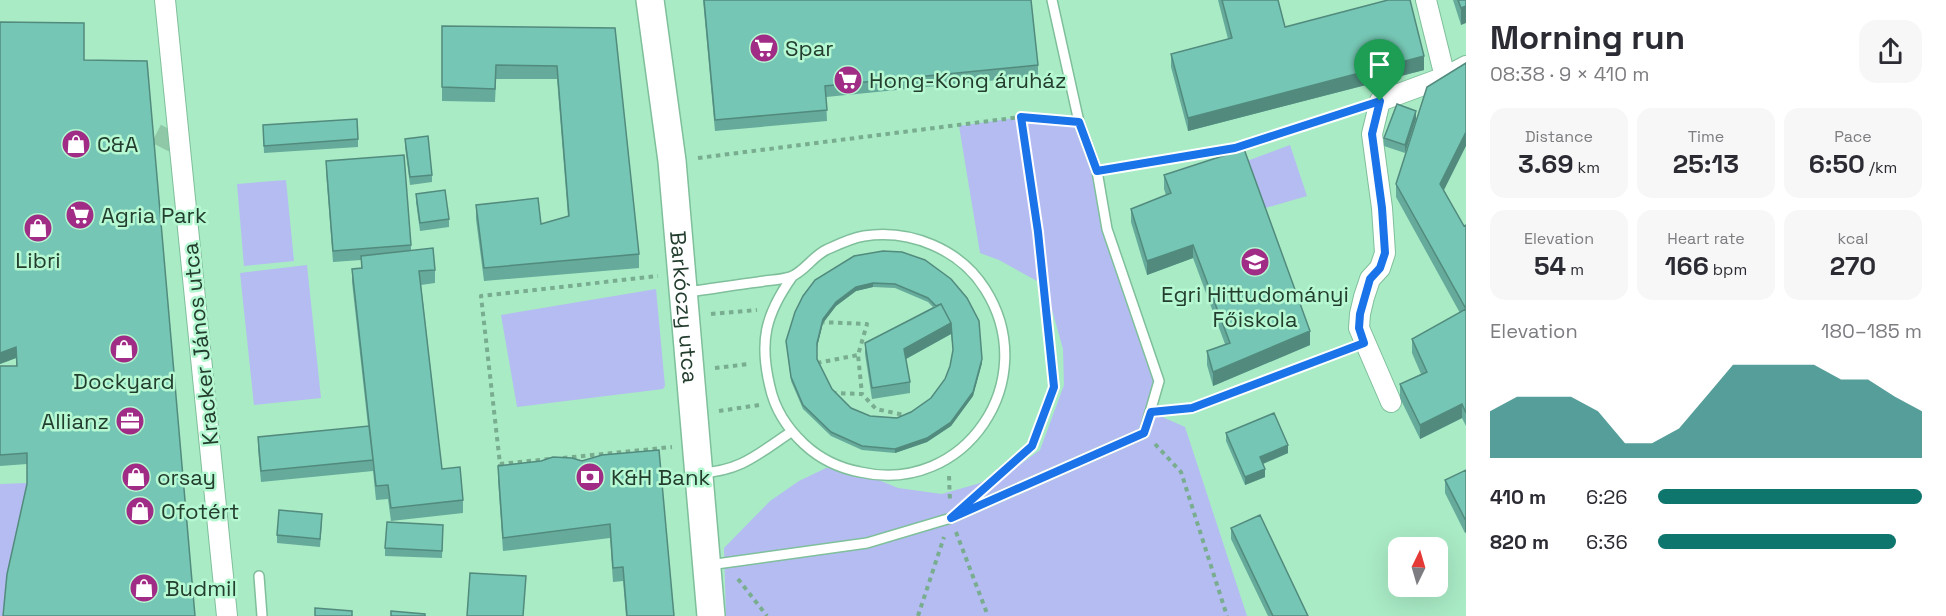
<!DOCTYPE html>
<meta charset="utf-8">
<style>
:root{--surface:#fff;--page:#f7f7f7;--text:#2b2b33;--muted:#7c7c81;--accent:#0f766e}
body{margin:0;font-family:"Space Grotesk",sans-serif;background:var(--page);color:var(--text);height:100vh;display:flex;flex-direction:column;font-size:22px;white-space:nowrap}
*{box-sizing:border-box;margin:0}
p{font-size:20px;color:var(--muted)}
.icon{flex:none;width:33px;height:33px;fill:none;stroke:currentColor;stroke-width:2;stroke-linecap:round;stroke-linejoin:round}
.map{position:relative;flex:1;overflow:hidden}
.sheet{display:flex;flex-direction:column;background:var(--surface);width:480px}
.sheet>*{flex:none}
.needle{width:39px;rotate:5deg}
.controls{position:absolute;left:1388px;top:537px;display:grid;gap:12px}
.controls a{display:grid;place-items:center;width:60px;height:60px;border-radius:12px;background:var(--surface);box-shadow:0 6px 24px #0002;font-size:30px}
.pin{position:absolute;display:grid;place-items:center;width:51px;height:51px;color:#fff;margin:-62px -26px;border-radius:50% 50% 50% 0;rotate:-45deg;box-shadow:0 0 6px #0007}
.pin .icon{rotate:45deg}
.round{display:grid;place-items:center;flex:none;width:63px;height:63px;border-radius:18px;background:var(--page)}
.head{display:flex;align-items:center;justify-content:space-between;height:102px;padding:0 24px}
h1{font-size:33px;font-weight:600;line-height:45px}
.stats{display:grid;grid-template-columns:repeat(3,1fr);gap:9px;height:102px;padding:6px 24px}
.stats div{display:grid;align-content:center;border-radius:15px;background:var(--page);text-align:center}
.stats b{font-size:26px;font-weight:600}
.stats small{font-size:16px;font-weight:400}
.stats p{font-size:16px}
.chart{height:168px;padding:12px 24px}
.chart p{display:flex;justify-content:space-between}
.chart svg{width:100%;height:108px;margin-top:6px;fill:var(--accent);opacity:.7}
ul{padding:0 24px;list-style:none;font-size:20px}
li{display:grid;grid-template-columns:96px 72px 1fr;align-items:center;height:45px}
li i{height:15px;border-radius:8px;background:var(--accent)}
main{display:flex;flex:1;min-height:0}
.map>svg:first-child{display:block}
.green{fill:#b5bcf1}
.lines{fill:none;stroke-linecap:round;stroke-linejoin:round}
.street-tunnel{stroke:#8ec8a7;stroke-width:20;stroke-dasharray:20 10;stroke-linecap:butt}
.lane-casing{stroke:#7fbf9b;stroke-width:12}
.street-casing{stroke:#7fbf9b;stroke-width:22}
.secondary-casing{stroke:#7fbf9b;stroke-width:30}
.path{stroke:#79ad8f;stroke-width:4;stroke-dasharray:4.5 4.5;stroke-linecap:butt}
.lane{stroke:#fff;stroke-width:9}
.street{stroke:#fff;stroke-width:20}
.secondary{stroke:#fff;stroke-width:27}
.wall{fill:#65aa9b;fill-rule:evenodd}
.shaded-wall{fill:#528b7e}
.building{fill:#75c6b4;stroke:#528b7e;stroke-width:1.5;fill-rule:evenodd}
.route-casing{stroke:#fff;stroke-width:12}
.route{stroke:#1a73e8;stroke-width:8}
.labels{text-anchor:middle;stroke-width:5;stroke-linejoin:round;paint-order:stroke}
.poi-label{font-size:22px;fill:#233d2e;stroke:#b6f8d2;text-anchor:start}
.street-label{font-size:22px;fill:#233d2e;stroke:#b6f8d2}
</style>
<main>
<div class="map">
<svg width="1466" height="616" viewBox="0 0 1466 616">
<rect width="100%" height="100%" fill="#a9ebc5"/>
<path class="green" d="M1021,117L1079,122L1097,171L1107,229L1159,381L1151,412L1185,427L1247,616H726L724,548L770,501L799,481L826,468L845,466L898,488L942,494L977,484L1014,469L1040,450L1064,385L1063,349L1052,310L1037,281L999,260L980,253L959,126Z
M1290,145L1307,196L1262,209L1244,162Z
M286,180L294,261L244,266L237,184Z
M307,265L321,398L254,405L240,273Z
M656,289L665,386L663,389L517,407L501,315Z
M27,483L4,616H0V484Z"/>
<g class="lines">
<path class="street-tunnel" d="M127,132L151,131L180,146"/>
<g class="lane-casing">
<path id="lane" d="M687,292C711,289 734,285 758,282C769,280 780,280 790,277C803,273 813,256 826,250C837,245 851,238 864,236C910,229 960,249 985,289C1043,380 965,496 860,472C839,468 820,459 804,444C787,428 775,410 770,387C759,342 765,315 792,277
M700,473C741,471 758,454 791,432
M709,565L867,543L951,518L1144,433L1159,381L1107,229L1097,171L1079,122L1052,0
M259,576L262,616"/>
</g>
<g class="street-casing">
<path id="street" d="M165,0L227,616
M1426,0L1445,77
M1391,402L1359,328L1360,314L1364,297L1370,279L1380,268L1385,253L1382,208L1372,134L1380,101L1445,77L1466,66"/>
</g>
<g class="secondary-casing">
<g id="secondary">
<path id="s1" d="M650,0L672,161L711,616"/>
</g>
</g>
<path class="path" d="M698,158L1021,117L1063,120
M1112,169L1235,148L1355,109
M711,314L757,310
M820,322L867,324L858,355L862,394
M817,363L858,355
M715,368L749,364
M832,393L862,394L876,409L909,416
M719,411L759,405
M1167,411L1192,409L1347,350
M1155,444L1181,472L1227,616
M563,458L672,447
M549,459L500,464L481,296L658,276
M949,476L950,502
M995,479L1032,446L1054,388L1038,232L1021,117
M956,532L988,616
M738,579L767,616
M918,616L944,537"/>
<use href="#lane" class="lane"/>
<use href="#street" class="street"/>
<use href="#secondary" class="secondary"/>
</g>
<path class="wall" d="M703,0H1031L1038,65V76L826,97L827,121L715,131Z
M1218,0H1278L1285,27L1424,70L1188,131L1171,67V54L1228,39Z
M1453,0H1466L1461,25Z
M0,22L84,23L27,484V464L0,466V366H16V358L0,364Z
M442,26L615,28L639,254V268L484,281L476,219V205L541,224L568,217L557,79H496L495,102L442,101Z
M1416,119L1405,153L1384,146V138Z
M263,125L358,139V147L264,153Z
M405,139L432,175V182L410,185L405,147Z
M326,161L411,245V251L435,270V283L421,285L442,469L463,500V513L391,521L388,499L376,500L373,471L261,482L258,449V437L368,426L352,282V269L361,268V260L333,262L326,172Z
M1164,175L1310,345L1213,386L1207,365V351L1225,344L1193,258L1147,275L1131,222V209L1166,195L1164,189Z
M1396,184L1444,190L1464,226L1466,225V426L1462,418L1420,439L1400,398V384L1421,374L1412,353V339L1460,313L1396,197Z
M416,194L449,219V227L420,231L416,202Z
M902,252L982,363L973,396L951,426L927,442L895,453L862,450L831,436L803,409L791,381L786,341ZM873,287L895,288L928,302L933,307L865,343V354L872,399L910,393V382L906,359L951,334L953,351L950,366L945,379L931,398L911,412L897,418L870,416L851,408L832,389L817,359V347L823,323L836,306L856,291Z
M1226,433L1288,453L1263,464L1265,477L1245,485L1226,441Z
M582,461L674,616H626L623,581L613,582L610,538L503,551L498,480V466Z
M1466,470V532L1465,533L1445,493V480Z
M322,522L320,547L277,543V535Z
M443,525L442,558L385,556V548Z
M1231,528L1308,616H1268L1231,539Z"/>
<path class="shaded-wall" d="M1466,6V23L1461,25V8Z
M1424,56V70L1188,131V118Z
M1416,111V119L1405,153V145Z
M1466,132V146L1440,198V184Z
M1193,245V258L1147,275V261Z
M873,283V287L856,291L836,306L823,323L817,347V343L823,319L836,302L856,287Z
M951,323V334L904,360V349Z
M1310,331V345L1213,386V372Z
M16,347V358L0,364V353Z
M982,359V363L973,396L951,426L927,442L895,453V449Z
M1462,404V418L1420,439V425Z
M1288,445V453L1260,465V457Z
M1265,469V477L1245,485V477Z
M1465,519H1466V532L1465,533Z"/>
<path class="building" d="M704,0H1031L1038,65L825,86L827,110L715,120Z
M1222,0H1278L1285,27L1388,0H1410L1424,56L1188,118L1171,54L1232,38Z
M1458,0H1466V6L1461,8Z
M0,22L84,23V60L147,61L195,616H3L7,574L27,484V453L0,455V366H17L16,347L0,353Z
M442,26L615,28L639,254L484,268L476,205L538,198L541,224L569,216L557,66L496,65L495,89L442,87Z
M1466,63V132L1440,184L1464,226L1466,225V413L1462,404L1420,425L1400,384L1427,372L1412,339L1466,309L1396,184L1427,87Z
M1397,104L1416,111L1405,145L1384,138Z
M357,119L358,139L264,146L263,125Z
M428,136L432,175L410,177L405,139Z
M1244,149L1310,331L1213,372L1207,351L1230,343L1193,245L1147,261L1131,209L1171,193L1164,175Z
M404,155L411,245L333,251L326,161Z
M445,190L449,219L420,223L416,194Z
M433,248L435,270L419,271L442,469L460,467L463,500L391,508L388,485L376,486L352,269L362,268L361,256Z
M883,251L902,252L925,260L951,279L967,298L979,321L982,359L973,392L951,422L927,438L895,449L862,446L831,432L803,405L791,377L786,341L795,312L803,296L815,280L854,256ZM873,283L895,284L928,298L936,306L941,304L951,323L953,350L950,366L945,379L931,398L911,412L897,418L870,416L851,408L832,389L817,359V343L823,319L836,302L856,287Z
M941,304L951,323L904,349L910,382L872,388L865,343Z
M1274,413L1288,445L1260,457L1265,469L1245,477L1226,433Z
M369,426L373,460L261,471L258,437Z
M659,450L674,616H627L623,567L613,568L610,524L503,538L498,466L541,461L553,457L572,458L582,461L602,455Z
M1466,470V519H1465L1445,480Z
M279,510L322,514L320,539L277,535Z
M1260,515L1308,616H1273L1231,528Z
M387,522L443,525L442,551L385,548Z
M470,573L526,576L523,616H467Z
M315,608L352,611V616H315Z
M391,611L425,614V616H391Z"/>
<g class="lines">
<g class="route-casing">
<path id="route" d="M1380,101L1372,134L1382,208L1385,253L1380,268L1370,279L1360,314L1359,328L1364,343L1192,408L1151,412L1144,433L951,518L1032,446L1054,387L1038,232L1021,117L1079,122L1097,171L1235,148Z"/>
</g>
<use href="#route" class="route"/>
</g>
<defs>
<g id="supermarket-disc" transform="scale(1.5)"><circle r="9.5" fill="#a12c86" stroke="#b6f8d2"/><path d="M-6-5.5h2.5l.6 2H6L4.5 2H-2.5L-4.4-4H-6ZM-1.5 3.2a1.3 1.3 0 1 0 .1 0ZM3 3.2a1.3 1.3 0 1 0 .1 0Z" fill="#fff"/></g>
<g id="shop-disc" transform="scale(1.5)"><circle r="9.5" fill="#a12c86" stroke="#b6f8d2"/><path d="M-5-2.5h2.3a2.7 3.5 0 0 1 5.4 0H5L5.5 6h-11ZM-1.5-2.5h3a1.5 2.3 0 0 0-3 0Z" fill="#fff"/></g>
<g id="university-disc" transform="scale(1.5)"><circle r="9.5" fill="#a12c86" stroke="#b6f8d2"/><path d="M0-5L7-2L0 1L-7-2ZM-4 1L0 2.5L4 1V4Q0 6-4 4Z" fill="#fff"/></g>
<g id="office-disc" transform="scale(1.5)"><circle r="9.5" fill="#a12c86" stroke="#b6f8d2"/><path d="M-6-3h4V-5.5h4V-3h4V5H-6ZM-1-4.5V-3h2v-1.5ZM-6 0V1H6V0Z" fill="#fff"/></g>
<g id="bank-disc" transform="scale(1.5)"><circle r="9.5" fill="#a12c86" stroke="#b6f8d2"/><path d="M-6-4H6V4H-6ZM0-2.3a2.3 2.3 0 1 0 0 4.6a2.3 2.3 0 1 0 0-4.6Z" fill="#fff"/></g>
</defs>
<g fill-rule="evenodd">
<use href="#supermarket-disc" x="764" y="48"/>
<use href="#supermarket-disc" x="848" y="80"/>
<use href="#shop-disc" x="76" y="144"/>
<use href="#supermarket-disc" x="80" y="215"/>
<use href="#shop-disc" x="38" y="228"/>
<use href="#university-disc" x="1255" y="262"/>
<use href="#shop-disc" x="124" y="349"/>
<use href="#office-disc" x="130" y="421"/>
<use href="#shop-disc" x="136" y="477"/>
<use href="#bank-disc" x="590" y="477"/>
<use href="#shop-disc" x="140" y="511"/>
<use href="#shop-disc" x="144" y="588"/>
</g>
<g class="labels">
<g class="poi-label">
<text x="785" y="56">Spar</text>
<text x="869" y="88">Hong-Kong áruház</text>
<text x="97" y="152">C&amp;A</text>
<text x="101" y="223">Agria Park</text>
<text x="38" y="268" text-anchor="middle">Libri</text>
<text x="1255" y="302" text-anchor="middle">Egri Hittudományi<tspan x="1255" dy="25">Főiskola</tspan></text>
<text x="124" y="389" text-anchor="middle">Dockyard</text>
<text x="109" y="429" text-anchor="end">Allianz</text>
<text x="157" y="485">orsay</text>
<text x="611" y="485">K&amp;H Bank</text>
<text x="161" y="519">Ofotért</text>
<text x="165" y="596">Budmil</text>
</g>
<g class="street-label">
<text dy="8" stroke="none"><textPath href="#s1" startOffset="309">Barkóczy utca</textPath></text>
<text transform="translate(200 344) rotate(-96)" y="8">Kracker János utca</text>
</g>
</g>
</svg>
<div class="controls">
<a><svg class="needle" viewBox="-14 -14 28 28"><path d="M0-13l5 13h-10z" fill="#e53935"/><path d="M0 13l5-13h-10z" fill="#7c7c81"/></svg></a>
</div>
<div class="pin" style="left:1380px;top:101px;background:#1e9e55"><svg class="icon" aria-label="arrive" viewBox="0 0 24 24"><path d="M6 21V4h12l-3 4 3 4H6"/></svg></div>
</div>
<section class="sheet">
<div class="head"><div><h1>Morning run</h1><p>08:38 · 9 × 410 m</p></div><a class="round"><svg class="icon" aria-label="share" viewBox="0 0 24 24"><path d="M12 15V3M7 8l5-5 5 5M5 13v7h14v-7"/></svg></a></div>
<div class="stats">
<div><p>Distance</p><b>3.69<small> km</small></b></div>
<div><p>Time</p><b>25:13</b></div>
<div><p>Pace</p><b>6:50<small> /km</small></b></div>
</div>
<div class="stats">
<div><p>Elevation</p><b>54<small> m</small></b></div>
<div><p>Heart rate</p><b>166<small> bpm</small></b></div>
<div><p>kcal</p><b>270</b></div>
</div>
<div class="chart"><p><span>Elevation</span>180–185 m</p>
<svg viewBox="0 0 160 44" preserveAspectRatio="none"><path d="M0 44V25L10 19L20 19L30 19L40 25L50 38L60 38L70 32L80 19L90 6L100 6L110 6L120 6L130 12L140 12L150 19L160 25V44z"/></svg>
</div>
<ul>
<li><b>410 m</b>6:26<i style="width:100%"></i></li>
<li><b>820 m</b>6:36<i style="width:90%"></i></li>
</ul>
</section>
</main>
